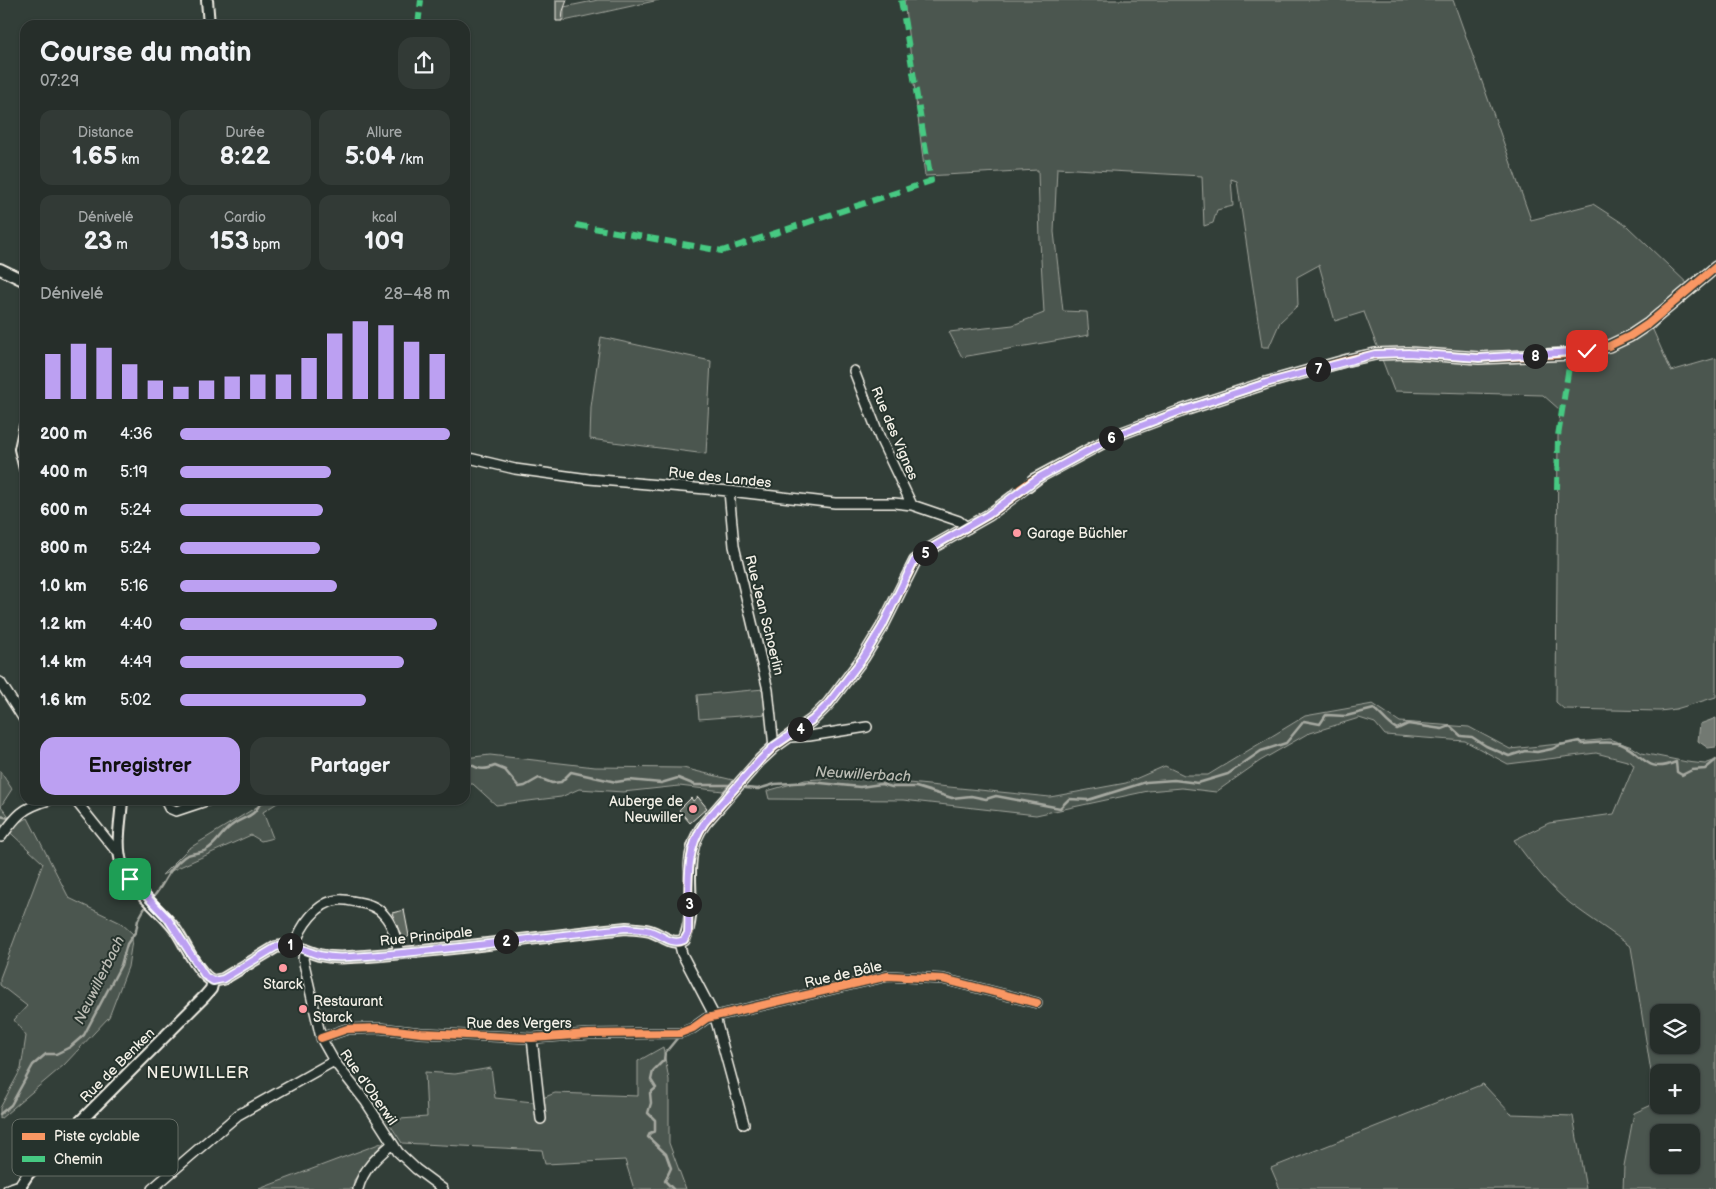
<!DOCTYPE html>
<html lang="fr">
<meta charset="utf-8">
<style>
:root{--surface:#262e2a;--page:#323a36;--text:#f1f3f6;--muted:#a4a8a8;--line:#424a47;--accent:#bca0f2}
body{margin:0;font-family:"Balsamiq Sans",sans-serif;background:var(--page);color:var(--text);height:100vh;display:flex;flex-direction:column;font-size:19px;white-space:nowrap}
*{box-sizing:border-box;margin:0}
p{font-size:16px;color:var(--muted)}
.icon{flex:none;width:28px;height:28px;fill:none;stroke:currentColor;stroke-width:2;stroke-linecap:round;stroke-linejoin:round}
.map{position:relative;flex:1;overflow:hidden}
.drawer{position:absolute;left:20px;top:20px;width:450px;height:785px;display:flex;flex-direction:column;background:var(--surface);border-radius:15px;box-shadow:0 1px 4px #0004,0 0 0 1px var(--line)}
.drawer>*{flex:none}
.fabs{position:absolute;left:1650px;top:1004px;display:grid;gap:10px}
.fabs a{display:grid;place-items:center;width:50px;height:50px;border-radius:10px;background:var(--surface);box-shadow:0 1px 4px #0004,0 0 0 1px var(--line);font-size:25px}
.pin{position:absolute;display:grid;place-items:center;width:42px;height:42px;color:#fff;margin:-21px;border-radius:10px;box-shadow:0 2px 8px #0006}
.km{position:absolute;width:25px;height:25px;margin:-12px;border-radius:50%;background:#222;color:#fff;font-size:14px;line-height:25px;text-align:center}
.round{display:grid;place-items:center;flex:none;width:52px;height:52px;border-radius:15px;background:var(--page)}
.summary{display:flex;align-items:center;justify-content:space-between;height:85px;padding:0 20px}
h1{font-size:28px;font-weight:600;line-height:38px}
.figures{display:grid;grid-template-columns:repeat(3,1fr);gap:8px;height:85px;padding:5px 20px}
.figures div{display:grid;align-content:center;border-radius:12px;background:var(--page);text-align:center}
.figures b{font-size:25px;font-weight:600}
.figures small{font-size:14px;font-weight:400}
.figures p{font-size:14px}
.chart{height:140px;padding:10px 20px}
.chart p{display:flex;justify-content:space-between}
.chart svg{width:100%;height:90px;margin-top:5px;stroke:var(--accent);stroke-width:6}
.action{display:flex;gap:10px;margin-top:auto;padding:10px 20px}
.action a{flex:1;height:58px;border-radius:15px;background:var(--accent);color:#111;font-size:20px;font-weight:600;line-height:58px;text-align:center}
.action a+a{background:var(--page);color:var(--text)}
ul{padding:0 20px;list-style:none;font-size:16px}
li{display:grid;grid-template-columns:80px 60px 1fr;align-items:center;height:38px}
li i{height:12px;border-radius:6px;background:var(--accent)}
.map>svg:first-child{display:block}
.green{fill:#4c564f;stroke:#a0a49c;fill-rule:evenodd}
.water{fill:#727972;stroke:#a6a9a1}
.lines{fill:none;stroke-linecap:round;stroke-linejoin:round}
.stream{stroke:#a6a9a1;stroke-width:2.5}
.building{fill:#5f6861;stroke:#f4f1e8}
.minor-casing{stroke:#f4f1e8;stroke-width:12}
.tertiary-casing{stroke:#f4f1e8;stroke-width:14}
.minor{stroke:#26332d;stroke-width:9}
.tertiary{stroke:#26332d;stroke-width:10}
.quiet{stroke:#46c982;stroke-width:6;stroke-dasharray:12 6;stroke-linecap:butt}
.cycleway-casing{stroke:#26332d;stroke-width:11}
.cycleway{stroke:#f99763;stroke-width:8}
.route-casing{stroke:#fff;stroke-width:10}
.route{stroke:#bca0f2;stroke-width:6}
.poi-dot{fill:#ff9aa2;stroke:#26332d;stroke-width:2}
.labels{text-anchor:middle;stroke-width:4;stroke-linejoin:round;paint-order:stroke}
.street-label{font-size:14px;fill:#f4f1e8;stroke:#26332d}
.poi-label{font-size:14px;fill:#f4f1e8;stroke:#26332d;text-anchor:start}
.water-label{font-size:15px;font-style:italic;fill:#babbb3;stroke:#26332d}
.quarter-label{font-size:16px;letter-spacing:1px;fill:#f4f1e8;stroke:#26332d}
.key{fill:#26332d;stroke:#646c65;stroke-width:1}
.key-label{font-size:14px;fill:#f4f1e8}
</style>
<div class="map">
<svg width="1716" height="1189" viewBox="0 0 1716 1189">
<rect width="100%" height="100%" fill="#323e38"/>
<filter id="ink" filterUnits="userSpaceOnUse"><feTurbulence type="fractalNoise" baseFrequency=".02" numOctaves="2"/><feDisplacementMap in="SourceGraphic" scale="10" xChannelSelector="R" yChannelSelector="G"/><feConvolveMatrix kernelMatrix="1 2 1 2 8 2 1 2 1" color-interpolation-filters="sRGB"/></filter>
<g filter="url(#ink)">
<path class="green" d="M598,0H659L564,21V7Z
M904,0H1453L1531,220L1593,204L1627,226L1692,288L1653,330L1671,371L1716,358V697L1676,709L1660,711L1564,709L1556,702L1558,436L1560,410L1543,395L1394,391L1364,312L1335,321L1319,265L1297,277L1298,305L1280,322L1269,347H1262L1237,181L1231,179L1233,206L1217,210L1213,223L1204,226L1202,176L1057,168L1054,232L1063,311L1087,312L1089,335L962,357L949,332L1013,325L1044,313L1040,241L1038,170L925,176Z
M601,337L711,361L706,454L590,439L591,407Z
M764,689L767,714L699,719L697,695Z
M1373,704L1400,722L1469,727L1510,749L1609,739L1632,747L1642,753L1687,762L1705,764L1716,760V1189H1623L1624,1166L1634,1113L1656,1103L1631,947C1612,932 1591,919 1571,904C1549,887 1531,863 1514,840L1549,823L1614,814L1634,766L1631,762L1596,753L1508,764L1465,741L1385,735L1375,723L1359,718L1307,734L1260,761L1216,792L1182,788L1148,791L1036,815L903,800L769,799L767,791L805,780L848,777L1050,797L1126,783L1165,766L1184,775H1208L1305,716ZM1659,1012H1691V1045H1659ZM1659,1072H1691V1105H1659ZM1659,1132H1691V1165H1659Z
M490,755L595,767L683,768L733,780L723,791L679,786L623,792L579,789L561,797L496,805L473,784H465V758Z
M0,771L12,789L1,806L15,824L28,818L69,898L121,923L133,934L128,967L109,1017L64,1065L0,1119V1108L21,1069L26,1036L14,1020L27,1006L0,985V978L43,863L0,823Z
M268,800H282L263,812L273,838L261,841L251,835L162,875L188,849Z
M663,1047L669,1080V1143L686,1189H634L625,1160L545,1164L542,1150L402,1143L387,1120L427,1117L425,1072L455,1074L491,1068L495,1098L533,1102L555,1093L638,1096V1061Z
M1483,1084L1511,1114L1573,1116L1586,1189H1280L1271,1168Z
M384,1142L354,1180L353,1189H259Z"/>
<path class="water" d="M1716,718V747L1708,748L1698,741L1700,724Z"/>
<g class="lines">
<path class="stream" d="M465,767L470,764C479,770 485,770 495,766L505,770L519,787L525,786L539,778L552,783L561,782L571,772L616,782L629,780L661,783L678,778L695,785H729
M745,788L758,789L775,784L811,782L860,787L881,784L892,787H916L952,798L971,796L986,799L996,796L1060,808L1069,799L1088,800L1146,782L1174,780L1198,783L1228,774L1261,751L1286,743L1304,721L1320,724L1326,715L1346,716L1374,709C1382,715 1388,725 1397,729L1408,724L1442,729L1450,726L1461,736L1472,737L1486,746L1509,756L1525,751L1537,752L1552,749L1560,745L1579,741L1582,744C1593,743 1612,741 1621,744C1645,754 1645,775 1676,762L1677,772L1682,775L1692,770L1705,769L1716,760
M0,816L9,818
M154,896C165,883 168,869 184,857C191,852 199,854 206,850C216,845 221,833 231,826C246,814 252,821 262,800
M0,1114L11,1105L33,1065L46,1054H56L70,1047L84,1035L121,965L127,944L136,931L138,920L146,906
M673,1189L665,1181L671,1168L666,1154L648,1137L650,1133L655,1131V1120L648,1113L651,1103L650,1093L656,1088L651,1080L653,1071L664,1060L665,1053L679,1036"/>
</g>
<path class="building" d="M556,0H567L563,11L562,21H556Z
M698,797L707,808L690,823L679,810L691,798L693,801Z
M404,910L409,936L405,940L402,939L392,913Z"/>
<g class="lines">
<g class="minor-casing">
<path id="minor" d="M854,371L880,438L912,505
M465,457L515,469L589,479L729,491L835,503H894L912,505L959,521L968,528
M729,491L734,546L768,690L774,747
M0,682L25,721
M790,737L809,736L867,727
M75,800L112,846L119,852
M165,800L169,808L176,811L209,800
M1,837C17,815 22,808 49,800
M679,942L682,954L715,1017L744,1124
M295,945C300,927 317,902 338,900C344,899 351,901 357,902C367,904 377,906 384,915C393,925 397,941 399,954
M305,949L303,959L321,1038L334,1061L366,1102L398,1152L416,1169L443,1189
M321,1038L347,1029L379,1028L421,1033L532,1038L589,1034L680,1033L693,1028L707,1018L888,976L943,979L1037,1003
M532,1038L541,1119
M8,1189L20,1185L22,1189
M152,1189L238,1115L334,1061
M358,1189C363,1169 377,1157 392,1144"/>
</g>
<g class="tertiary-casing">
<path id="tertiary" d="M207,0L209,25
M0,269L25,281
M25,426L20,449L25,469
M1033,480L1117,435L1181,411L1266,383L1348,360L1375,354L1408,353L1479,358L1571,354L1609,346L1630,336L1648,324L1716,267
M122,800C121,820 115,845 122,865C130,888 160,909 175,929C185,943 198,975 213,981
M213,981L223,979L276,947C296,943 301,950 319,955C328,957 340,958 350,957C442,952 534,937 626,928C633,929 643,929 650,931C663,935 671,946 684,940C701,903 676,860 705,823L760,760L774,747L812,720L828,704L863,658L882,627L915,561L931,548L989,515L1038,478
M18,1189L28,1174L205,996L211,989L213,981"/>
</g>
<use href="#minor" class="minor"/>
<use href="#tertiary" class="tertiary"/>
<path class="quiet" d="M418,25L421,0
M576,225L722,251L931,181L901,0
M1557,489L1558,436L1571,354"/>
<g class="cycleway-casing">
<path id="cycleway" d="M1018,493L1020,489L1030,482L1117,435L1181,411L1266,383L1348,360L1375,354L1408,353L1479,358L1571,354L1609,346L1630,336L1648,324L1716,267
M679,942L684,940L688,933C690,897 682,853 705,823L760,760L774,747L812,720L828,704L863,658L882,627L915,561L931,548L989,515L1023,490
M321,1038L347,1029L379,1028L421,1033L532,1038L589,1034L680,1033L693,1028L707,1018L888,976L943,979L1037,1003"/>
</g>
<use href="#cycleway" class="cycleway"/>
</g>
</g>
<g class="lines" filter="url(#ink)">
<g class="route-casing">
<path id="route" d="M130,879L168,919L205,976L213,981L223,979L276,947C295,943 302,950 319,955C328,957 340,958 350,957C442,952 534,937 626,928C634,929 643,929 650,931C663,935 671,946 684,940L688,933C690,897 682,853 705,822L760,760L774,746L812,720L828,704L863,658L882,627L914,561L931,548L988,515L1038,478L1117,435L1181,411L1266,383L1375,354L1408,353L1479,358L1587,351"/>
</g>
<use href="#route" class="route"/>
</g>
<g class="poi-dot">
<circle cx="1017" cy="533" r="5"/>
<circle cx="693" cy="809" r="5"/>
<circle cx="283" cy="968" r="5"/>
<circle cx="303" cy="1009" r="5"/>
</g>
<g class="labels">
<g class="street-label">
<text transform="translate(895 433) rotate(67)" y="5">Rue des Vignes</text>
<text transform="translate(720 477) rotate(6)" y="5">Rue des Landes</text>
<text transform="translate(765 615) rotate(76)" y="5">Rue Jean Schoerlin</text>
<text transform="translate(426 936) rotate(-6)" y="5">Rue Principale</text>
<text transform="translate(843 974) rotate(-13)" y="5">Rue de Bâle</text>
<text x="519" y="1028">Rue des Vergers</text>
<text transform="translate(117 1065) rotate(-45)" y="5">Rue de Benken</text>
<text transform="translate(369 1087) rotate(55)" y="5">Rue d'Oberwil</text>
</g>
<g class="poi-label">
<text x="1027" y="538">Garage Büchler</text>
<text x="683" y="806" text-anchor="end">Auberge de<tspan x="683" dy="16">Neuwiller</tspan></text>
<text x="283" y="989" text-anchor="middle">Starck</text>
<text x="313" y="1006">Restaurant<tspan x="313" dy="16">Starck</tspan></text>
</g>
<g class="water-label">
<text transform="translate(863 774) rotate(3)" y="5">Neuwillerbach</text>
<text transform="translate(99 980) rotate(-64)" y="5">Neuwillerbach</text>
</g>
<g class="quarter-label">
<text x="198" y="1078">NEUWILLER</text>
</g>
</g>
<rect x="12" y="1119" width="166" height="57" rx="8" class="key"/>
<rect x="22" y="1133" width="23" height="7" fill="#f99763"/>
<rect x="22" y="1156" width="23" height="6" fill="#46c982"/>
<g class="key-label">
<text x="54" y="1141">Piste cyclable</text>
<text x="54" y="1164">Chemin</text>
</g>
</svg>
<div class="fabs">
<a><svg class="icon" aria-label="layers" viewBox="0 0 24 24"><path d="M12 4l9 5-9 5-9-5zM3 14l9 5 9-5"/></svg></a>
<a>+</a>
<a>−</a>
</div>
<div class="pin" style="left:130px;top:879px;background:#1e9e55"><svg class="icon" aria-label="arrive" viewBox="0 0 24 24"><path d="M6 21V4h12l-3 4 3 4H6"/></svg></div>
<div class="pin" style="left:1587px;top:351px;background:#d93025"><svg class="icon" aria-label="check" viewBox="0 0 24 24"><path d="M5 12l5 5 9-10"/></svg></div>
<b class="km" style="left:290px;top:945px">1</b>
<b class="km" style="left:506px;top:941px">2</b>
<b class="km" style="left:689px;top:904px">3</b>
<b class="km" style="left:800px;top:729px">4</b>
<b class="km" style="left:925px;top:553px">5</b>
<b class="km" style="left:1111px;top:438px">6</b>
<b class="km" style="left:1318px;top:369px">7</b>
<b class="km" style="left:1535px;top:356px">8</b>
<section class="drawer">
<div class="summary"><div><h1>Course du matin</h1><p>07:29</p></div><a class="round"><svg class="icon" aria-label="share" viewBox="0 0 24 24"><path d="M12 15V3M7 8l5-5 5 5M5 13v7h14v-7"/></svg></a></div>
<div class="figures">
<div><p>Distance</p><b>1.65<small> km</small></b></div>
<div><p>Durée</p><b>8:22</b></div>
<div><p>Allure</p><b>5:04<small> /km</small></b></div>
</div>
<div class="figures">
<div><p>Dénivelé</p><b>23<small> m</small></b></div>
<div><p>Cardio</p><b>153<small> bpm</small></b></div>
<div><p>kcal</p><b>109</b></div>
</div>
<div class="chart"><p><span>Dénivelé</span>28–48 m</p>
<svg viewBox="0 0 160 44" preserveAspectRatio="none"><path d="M5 44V22M15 44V17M25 44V19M35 44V27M45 44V35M55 44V38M65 44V35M75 44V33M85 44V32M95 44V32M105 44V24M115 44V12M125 44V6M135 44V8M145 44V16M155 44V22"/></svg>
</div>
<ul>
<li><b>200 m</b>4:36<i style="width:100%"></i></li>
<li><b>400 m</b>5:19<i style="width:56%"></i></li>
<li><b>600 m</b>5:24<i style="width:53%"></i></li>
<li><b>800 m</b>5:24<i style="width:52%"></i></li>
<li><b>1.0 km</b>5:16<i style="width:58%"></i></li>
<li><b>1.2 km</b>4:40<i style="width:95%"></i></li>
<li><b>1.4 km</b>4:49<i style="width:83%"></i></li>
<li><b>1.6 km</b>5:02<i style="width:69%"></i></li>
</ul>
<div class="action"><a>Enregistrer</a><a>Partager</a></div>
</section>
</div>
